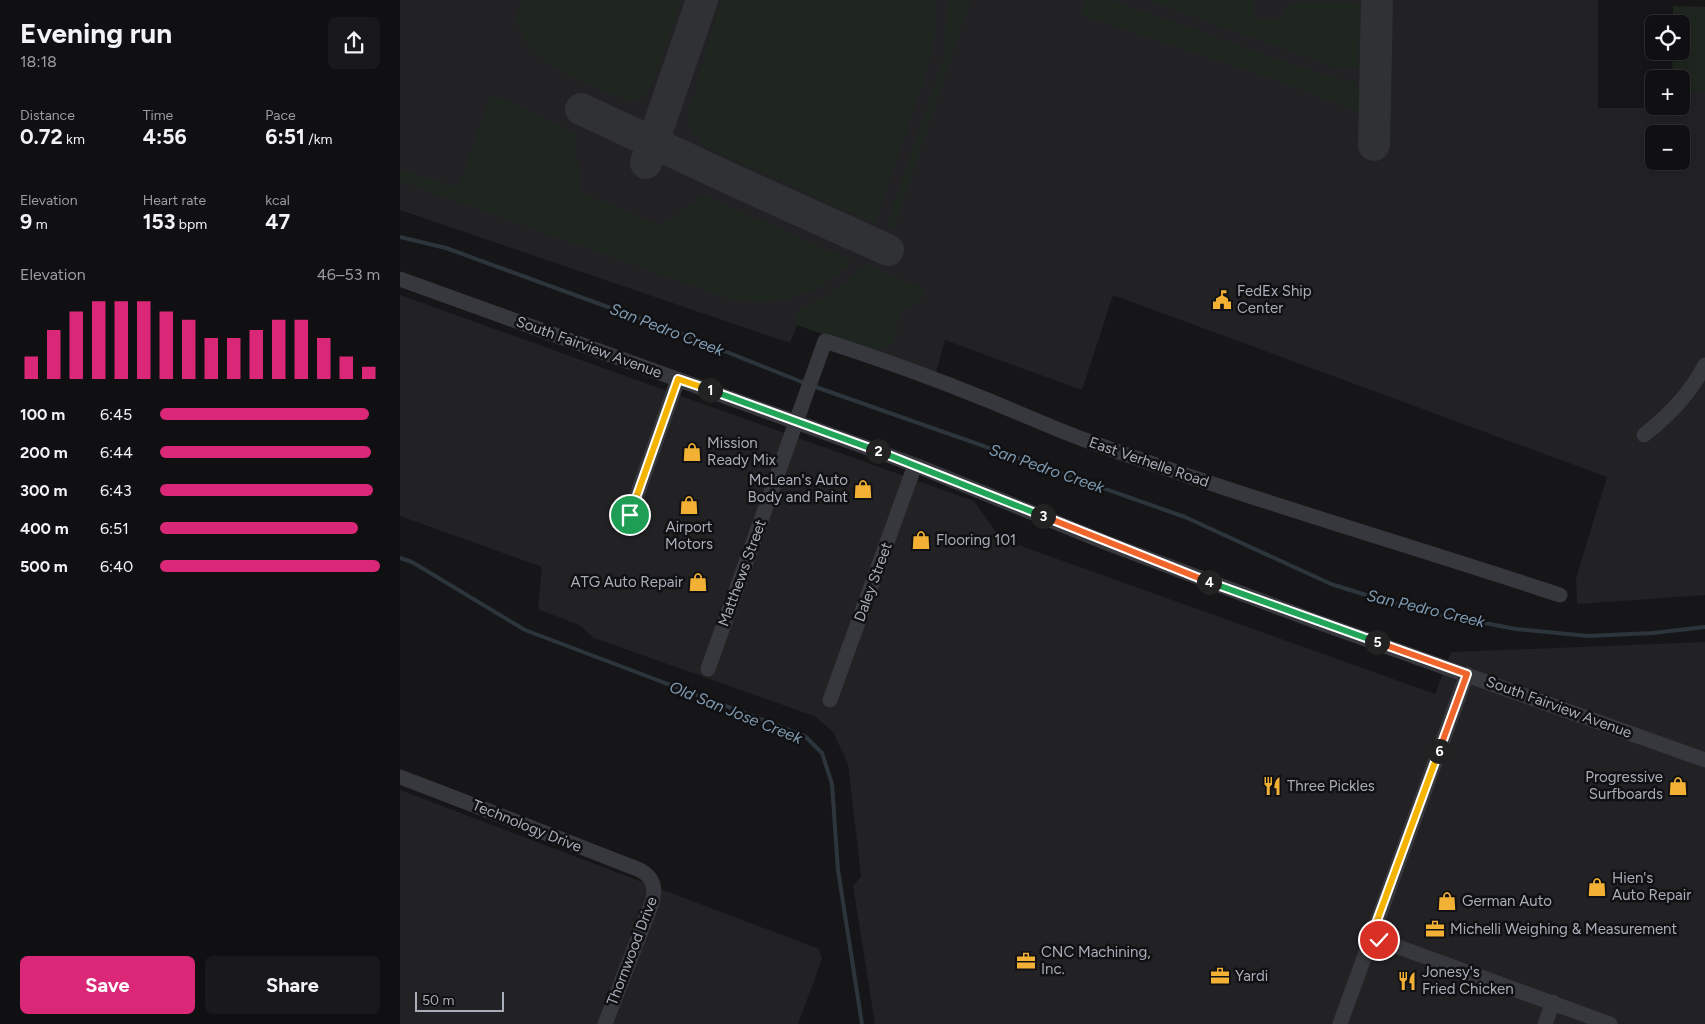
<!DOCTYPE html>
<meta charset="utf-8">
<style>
:root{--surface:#101012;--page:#19191b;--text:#f1f3f6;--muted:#9c9d9f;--line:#303032;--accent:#db2777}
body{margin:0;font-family:Figtree,sans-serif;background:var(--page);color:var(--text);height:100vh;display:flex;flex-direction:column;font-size:19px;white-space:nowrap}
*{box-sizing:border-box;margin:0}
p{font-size:16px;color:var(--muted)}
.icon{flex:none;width:28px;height:28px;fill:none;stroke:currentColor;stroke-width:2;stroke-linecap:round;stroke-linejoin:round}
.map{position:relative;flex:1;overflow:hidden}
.sheet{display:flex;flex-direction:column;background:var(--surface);width:400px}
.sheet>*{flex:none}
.controls{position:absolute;left:1245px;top:15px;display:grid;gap:10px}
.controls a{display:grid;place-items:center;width:45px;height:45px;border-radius:8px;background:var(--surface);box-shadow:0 2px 8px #0003,0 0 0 1px var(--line);font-size:25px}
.scale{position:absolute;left:15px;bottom:12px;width:89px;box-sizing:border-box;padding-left:5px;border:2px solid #a8adb8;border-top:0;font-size:14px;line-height:18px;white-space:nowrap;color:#a8adb8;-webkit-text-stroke:4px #111113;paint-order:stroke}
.pin{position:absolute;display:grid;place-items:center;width:42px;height:42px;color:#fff;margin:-21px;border:2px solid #fff;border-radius:50%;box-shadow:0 1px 5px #0007}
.km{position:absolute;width:25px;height:25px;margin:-12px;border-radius:50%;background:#222;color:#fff;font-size:14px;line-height:25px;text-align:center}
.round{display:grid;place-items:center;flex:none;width:52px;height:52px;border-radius:8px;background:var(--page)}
.overview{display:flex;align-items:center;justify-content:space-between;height:85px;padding:0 20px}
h1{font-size:28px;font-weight:700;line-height:38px}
.metrics{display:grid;grid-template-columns:repeat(3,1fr);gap:8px;height:85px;padding:5px 20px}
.metrics div{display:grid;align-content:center}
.metrics b{font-size:21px;font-weight:700}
.metrics small{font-size:14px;font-weight:400}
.metrics p{font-size:14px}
.chart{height:140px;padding:10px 20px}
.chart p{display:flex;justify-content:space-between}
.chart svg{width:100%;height:90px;margin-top:5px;stroke:var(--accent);stroke-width:6}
.primary-button{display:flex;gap:10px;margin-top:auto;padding:10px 20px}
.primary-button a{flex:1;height:58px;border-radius:8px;background:var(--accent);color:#fff;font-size:20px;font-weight:700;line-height:58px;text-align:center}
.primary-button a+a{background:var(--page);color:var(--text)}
ul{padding:0 20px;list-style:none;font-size:16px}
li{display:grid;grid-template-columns:80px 60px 1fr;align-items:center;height:38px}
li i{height:12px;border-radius:6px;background:var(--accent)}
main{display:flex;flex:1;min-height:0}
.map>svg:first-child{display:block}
.built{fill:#222225;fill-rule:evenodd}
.green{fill:#1e261f}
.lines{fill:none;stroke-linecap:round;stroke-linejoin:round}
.stream{stroke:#2c353c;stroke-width:4}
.taxiway{stroke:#303135;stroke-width:32}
.minor{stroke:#37383d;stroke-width:15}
.split-1-casing{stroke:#fff;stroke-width:10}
.split-2-casing{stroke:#fff;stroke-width:10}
.split-3-casing{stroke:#fff;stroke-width:10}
.split-4-casing{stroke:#fff;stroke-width:10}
.split-5-casing{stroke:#fff;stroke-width:10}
.split-6-casing{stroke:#fff;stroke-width:10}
.split-7-casing{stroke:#fff;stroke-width:10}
.split-1{stroke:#f5b400;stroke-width:6}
.split-2{stroke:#22a559;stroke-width:6}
.split-3{stroke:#22a559;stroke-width:6}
.split-4{stroke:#f0652b;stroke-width:6}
.split-5{stroke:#22a559;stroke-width:6}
.split-6{stroke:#f0652b;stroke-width:6}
.split-7{stroke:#f5b400;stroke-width:6}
.labels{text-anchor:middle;stroke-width:5;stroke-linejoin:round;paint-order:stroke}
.poi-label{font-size:15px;fill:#a8adb8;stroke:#111113;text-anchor:start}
.street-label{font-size:15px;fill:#a8adb8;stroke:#111113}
.water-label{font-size:16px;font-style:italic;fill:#7f9bb3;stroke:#111113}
</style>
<main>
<section class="sheet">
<div class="overview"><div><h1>Evening run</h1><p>18:18</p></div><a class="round"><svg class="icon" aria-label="share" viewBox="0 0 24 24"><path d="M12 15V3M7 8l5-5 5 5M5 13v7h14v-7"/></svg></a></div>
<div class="metrics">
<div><p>Distance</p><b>0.72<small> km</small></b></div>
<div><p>Time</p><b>4:56</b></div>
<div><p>Pace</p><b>6:51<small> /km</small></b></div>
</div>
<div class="metrics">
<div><p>Elevation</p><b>9<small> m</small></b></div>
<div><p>Heart rate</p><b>153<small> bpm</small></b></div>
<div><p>kcal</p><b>47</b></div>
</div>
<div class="chart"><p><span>Elevation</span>46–53 m</p>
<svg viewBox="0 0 160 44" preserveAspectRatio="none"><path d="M5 44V33M15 44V20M25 44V11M35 44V6M45 44V6M55 44V6M65 44V11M75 44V15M85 44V24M95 44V24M105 44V20M115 44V15M125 44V15M135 44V24M145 44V33M155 44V38"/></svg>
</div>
<ul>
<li><b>100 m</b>6:45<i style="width:95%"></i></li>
<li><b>200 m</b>6:44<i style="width:96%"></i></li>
<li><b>300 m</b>6:43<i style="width:97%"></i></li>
<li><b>400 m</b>6:51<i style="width:90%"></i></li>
<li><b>500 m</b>6:40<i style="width:100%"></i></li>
</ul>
<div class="primary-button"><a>Save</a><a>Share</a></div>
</section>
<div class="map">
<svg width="1305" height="1024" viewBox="0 0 1305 1024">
<rect width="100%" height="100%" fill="#161618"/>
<path class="built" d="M0,0H1198V108H1248V96H1254V106H1281V91L1305,92V595L1177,604L1176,578L1207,477L713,295L682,390L545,340L536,372L397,325L390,343L0,210ZM1254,134H1281V161H1254Z
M0,295L574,501L601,539L1035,694L1051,652L1305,642V1024H475L453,886L461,876L448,764L433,732L414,716L194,638L179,625L138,609L142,567L0,516Z
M0,790L419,949L422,959L398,1024H0Z"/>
<path class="green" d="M123,0H282L252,85L241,99L231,102C195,86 121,65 117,18C117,13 121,5 123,0Z
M321,0H536L535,32L529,63L475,224L301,145L302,141C281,123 285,115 297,92L296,85Z
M548,0H571L493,231L486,228L543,59Z
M686,0H711L920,74L955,82L959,90V112L881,82L681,15Z
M747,0H854V19H883C884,10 887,4 897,2H958L959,3L958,66C951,71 940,67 932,66Z
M1273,6L1305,7V92L1281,91V79H1272L1273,51H1281V24H1273Z
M91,94L174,132L181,192L261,226L304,195L452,261C421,294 378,308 332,300L0,181V169L59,188Z
M466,264L525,290L526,293L521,300L502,311L496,325L499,327L493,343L474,351L396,325L398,313L400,308L422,298L445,284Z"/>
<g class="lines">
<path class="stream" d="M0,237L46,248L274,331L407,384
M413,386L785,517L931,584L982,600L1042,615L1116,629L1188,636L1253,633L1305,627
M0,558L12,562L125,630L405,736L422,753L432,784L438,870L462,1024"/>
<path class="taxiway" d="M181,109L333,180L488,250
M974,145L977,0
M246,163L302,0"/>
<path class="minor" d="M0,279L515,465L707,543L915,621L1305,760
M1244,435C1269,415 1290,394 1305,365
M230,515L278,379
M308,669L425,341C481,359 536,379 590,401C619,413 648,426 677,437C836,495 999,542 1160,595
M430,700L515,465
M0,777C80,807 160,839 240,870C254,878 256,888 252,903L205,1024
M971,937L1210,1024
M940,1024L1067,674
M1145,1024L1153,1002"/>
</g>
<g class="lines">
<g class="split-1-casing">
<path id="split-1" d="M230,515L278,379L310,390"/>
</g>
<g class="split-2-casing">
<path id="split-2" d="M310,390L478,451"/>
</g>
<g class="split-3-casing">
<path id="split-3" d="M478,451L643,516"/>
</g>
<g class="split-4-casing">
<path id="split-4" d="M643,516L809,582"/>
</g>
<g class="split-5-casing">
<path id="split-5" d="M809,582L977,642"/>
</g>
<g class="split-6-casing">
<path id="split-6" d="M977,642L1067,674L1039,751"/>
</g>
<g class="split-7-casing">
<path id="split-7" d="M979,940L971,937L1039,751"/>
</g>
<use href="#split-1" class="split-1"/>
<use href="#split-2" class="split-2"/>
<use href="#split-3" class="split-3"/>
<use href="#split-4" class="split-4"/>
<use href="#split-5" class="split-5"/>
<use href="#split-6" class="split-6"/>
<use href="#split-7" class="split-7"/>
</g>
<defs>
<g id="civic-bare" transform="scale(1.5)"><path d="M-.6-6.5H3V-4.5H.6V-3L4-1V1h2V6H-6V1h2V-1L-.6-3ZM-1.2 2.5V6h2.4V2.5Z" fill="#f2b134" stroke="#111113" stroke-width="2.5" paint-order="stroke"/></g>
<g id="shop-bare" transform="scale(1.5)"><path d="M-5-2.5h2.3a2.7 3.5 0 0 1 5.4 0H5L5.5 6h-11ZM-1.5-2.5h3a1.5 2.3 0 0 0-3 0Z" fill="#f2b134" stroke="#111113" stroke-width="2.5" paint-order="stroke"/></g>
<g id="restaurant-bare" transform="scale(1.5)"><path d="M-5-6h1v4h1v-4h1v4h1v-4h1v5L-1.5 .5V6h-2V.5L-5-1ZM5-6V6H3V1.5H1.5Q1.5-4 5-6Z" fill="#f2b134" stroke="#111113" stroke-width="2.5" paint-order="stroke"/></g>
<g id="office-bare" transform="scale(1.5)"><path d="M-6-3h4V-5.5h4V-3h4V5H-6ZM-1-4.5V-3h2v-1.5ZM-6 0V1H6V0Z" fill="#f2b134" stroke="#111113" stroke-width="2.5" paint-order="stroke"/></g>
</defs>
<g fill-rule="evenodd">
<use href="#civic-bare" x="822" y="300"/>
<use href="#shop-bare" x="292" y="452"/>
<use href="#shop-bare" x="463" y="489"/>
<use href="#shop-bare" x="289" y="505"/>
<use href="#shop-bare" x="521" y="540"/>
<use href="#shop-bare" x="298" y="582"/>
<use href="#restaurant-bare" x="872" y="786"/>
<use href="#shop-bare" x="1278" y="786"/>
<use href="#shop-bare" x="1197" y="887"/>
<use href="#shop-bare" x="1047" y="901"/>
<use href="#office-bare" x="1035" y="929"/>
<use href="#office-bare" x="626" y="961"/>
<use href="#office-bare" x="820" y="976"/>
<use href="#restaurant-bare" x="1007" y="981"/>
</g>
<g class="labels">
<g class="poi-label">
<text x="837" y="296">FedEx Ship<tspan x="837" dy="17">Center</tspan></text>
<text x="307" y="448">Mission<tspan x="307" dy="17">Ready Mix</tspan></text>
<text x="448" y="485" text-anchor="end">McLean's Auto<tspan x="448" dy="17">Body and Paint</tspan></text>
<text x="289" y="532" text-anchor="middle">Airport<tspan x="289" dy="17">Motors</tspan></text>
<text x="536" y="545">Flooring 101</text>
<text x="283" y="587" text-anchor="end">ATG Auto Repair</text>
<text x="1263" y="782" text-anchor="end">Progressive<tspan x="1263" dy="17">Surfboards</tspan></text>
<text x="887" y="791">Three Pickles</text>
<text x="1212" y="883">Hien's<tspan x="1212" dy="17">Auto Repair</tspan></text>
<text x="1062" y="906">German Auto</text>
<text x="1050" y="934">Michelli Weighing &amp; Measurement</text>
<text x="641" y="957">CNC Machining,<tspan x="641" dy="17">Inc.</tspan></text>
<text x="1022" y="977">Jonesy's<tspan x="1022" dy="17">Fried Chicken</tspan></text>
<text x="835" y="981">Yardi</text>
</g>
<g class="street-label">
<text transform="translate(189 347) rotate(20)" y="5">South Fairview Avenue</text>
<text transform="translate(749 462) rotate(19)" y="5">East Verhelle Road</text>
<text transform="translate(342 573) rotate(-70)" y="5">Matthews Street</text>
<text transform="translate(473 582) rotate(-70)" y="5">Daley Street</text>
<text transform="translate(1159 707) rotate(20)" y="5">South Fairview Avenue</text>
<text transform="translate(127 826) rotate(22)" y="5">Technology Drive</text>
<text transform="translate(232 951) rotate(-69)" y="5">Thornwood Drive</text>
</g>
<g class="water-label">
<text transform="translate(267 329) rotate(21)" y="6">San Pedro Creek</text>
<text transform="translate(647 468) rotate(19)" y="6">San Pedro Creek</text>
<text transform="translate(1026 608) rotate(13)" y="6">San Pedro Creek</text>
<text transform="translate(336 712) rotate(22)" y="6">Old San Jose Creek</text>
</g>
</g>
</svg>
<div class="controls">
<a><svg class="icon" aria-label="locate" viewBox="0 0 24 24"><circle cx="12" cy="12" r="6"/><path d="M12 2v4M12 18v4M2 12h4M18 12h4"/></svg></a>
<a>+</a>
<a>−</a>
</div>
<div class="scale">50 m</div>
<div class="pin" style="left:230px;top:515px;background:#1e9e55"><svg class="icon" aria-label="arrive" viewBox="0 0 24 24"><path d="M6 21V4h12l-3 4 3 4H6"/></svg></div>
<div class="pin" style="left:979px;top:940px;background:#d93025"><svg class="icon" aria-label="check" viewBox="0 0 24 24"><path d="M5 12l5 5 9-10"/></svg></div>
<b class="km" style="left:310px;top:390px">1</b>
<b class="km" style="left:478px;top:451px">2</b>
<b class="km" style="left:643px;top:516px">3</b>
<b class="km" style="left:809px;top:582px">4</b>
<b class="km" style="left:977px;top:642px">5</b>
<b class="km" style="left:1039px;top:751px">6</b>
</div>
</main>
